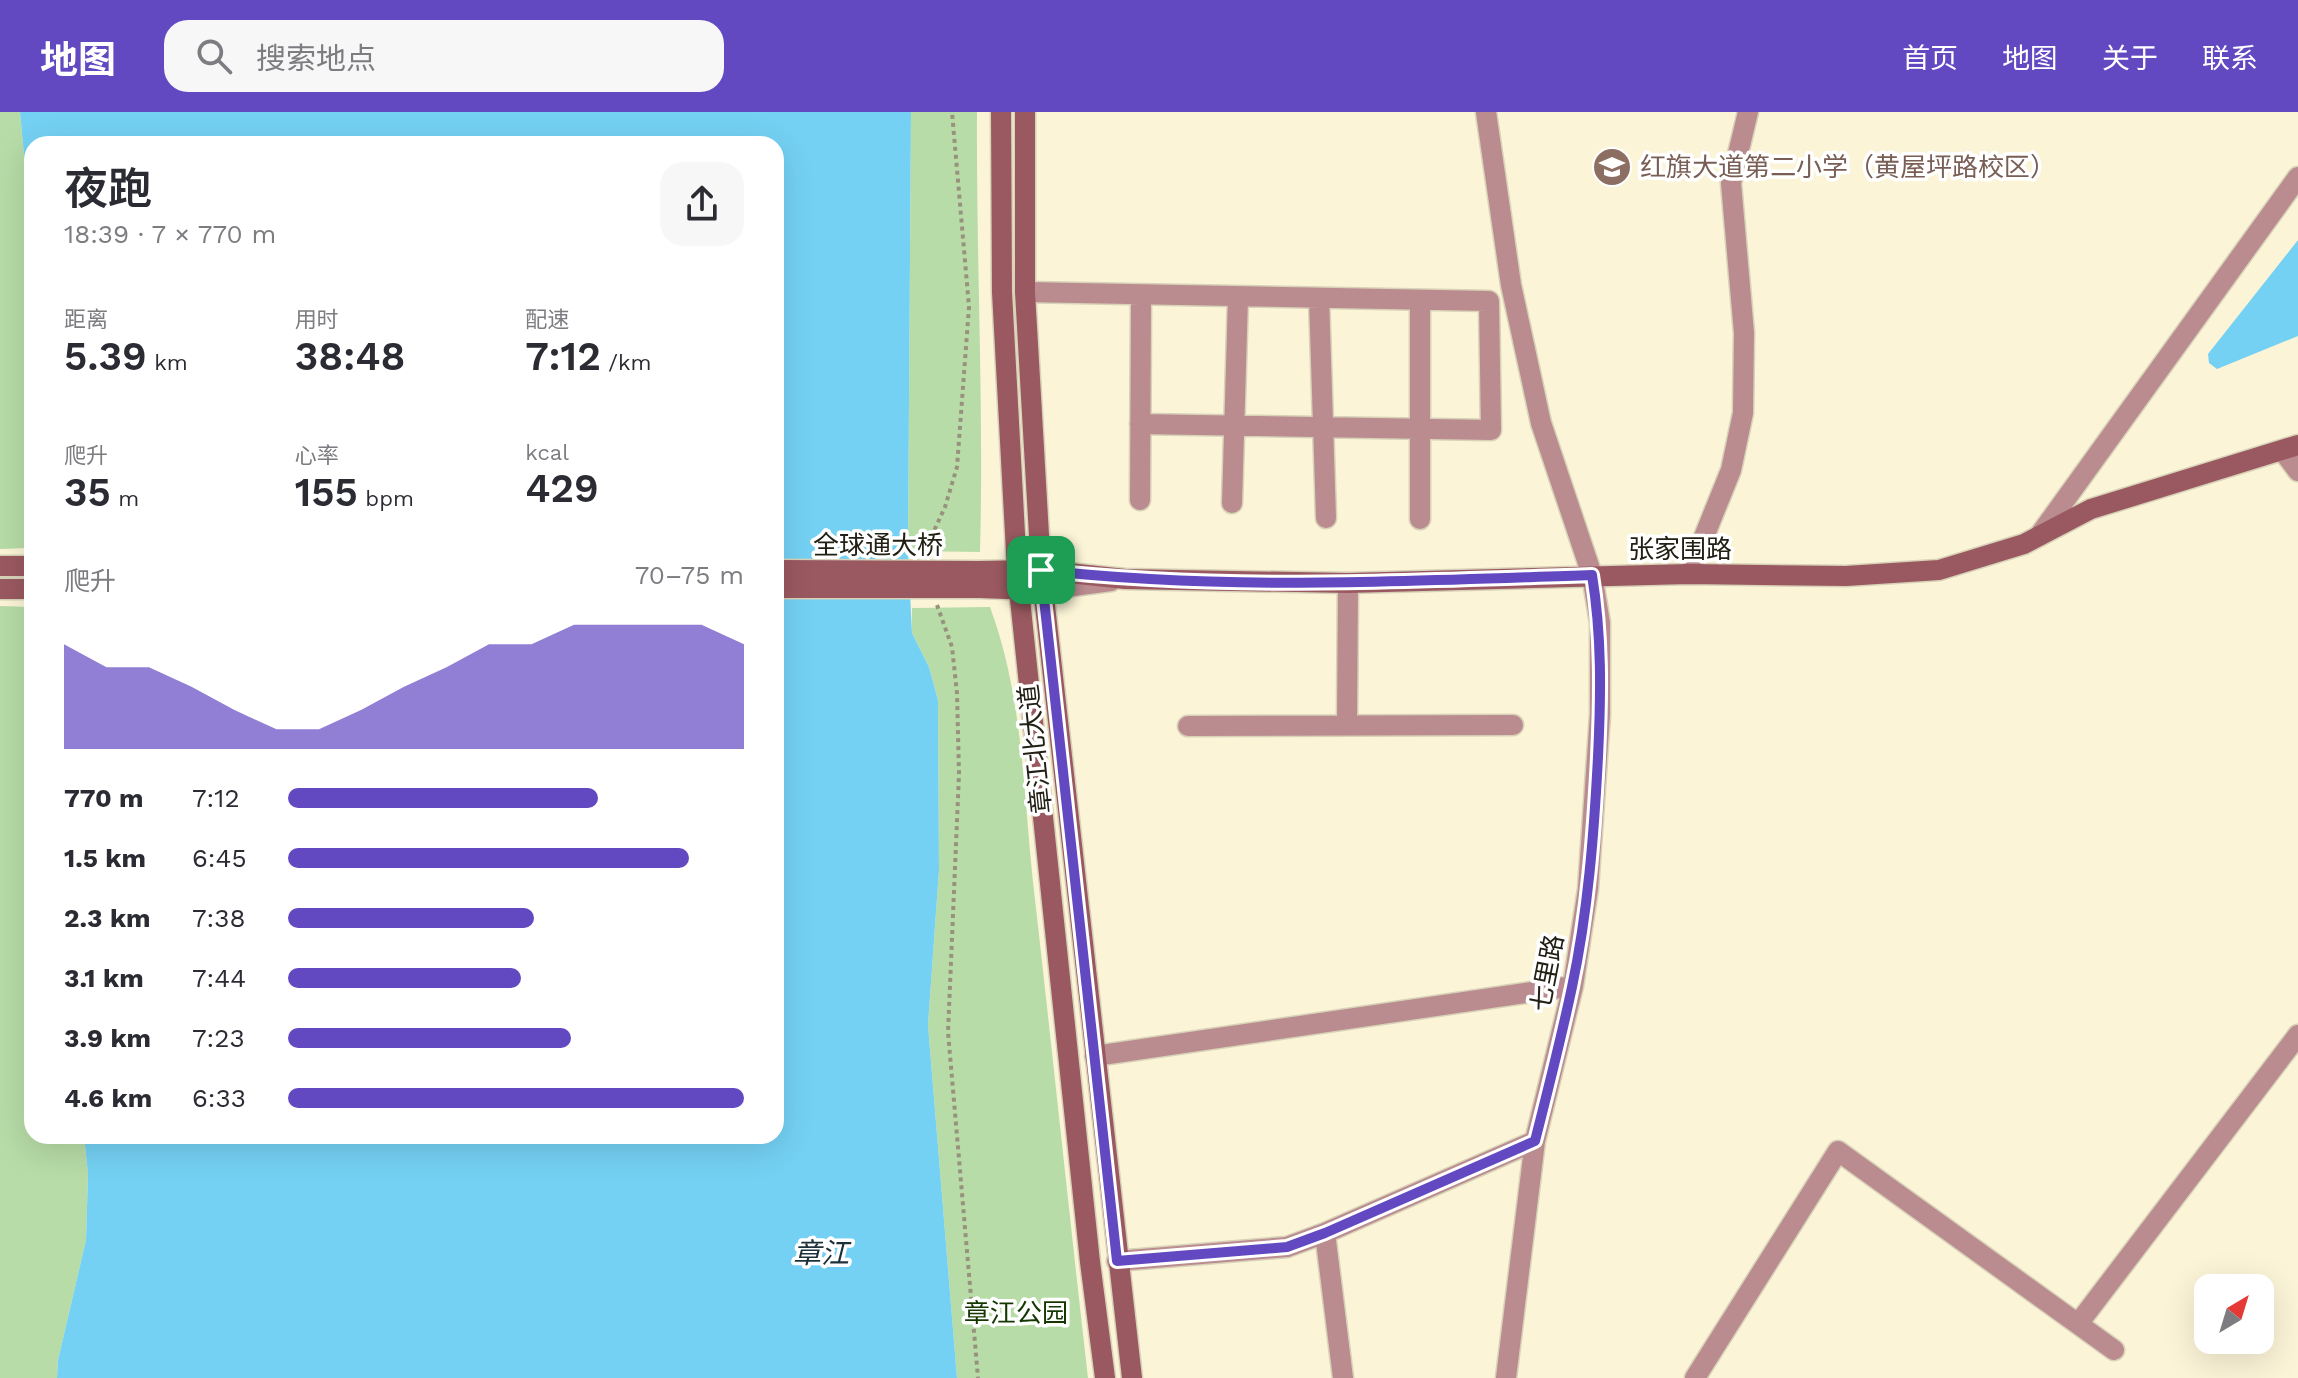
<!DOCTYPE html>
<html lang="zh">
<meta charset="utf-8">
<style>
:root{--surface:#fff;--page:#f7f7f7;--text:#2b2b33;--muted:#7c7c81;--accent:#6249c2}
body{margin:0;font-family:"Work Sans","Noto Sans SC",sans-serif;background:var(--page);color:var(--text);height:100vh;display:flex;flex-direction:column;font-size:30px;white-space:nowrap}
*{box-sizing:border-box;margin:0}
p{font-size:26px;color:var(--muted)}
.icon{flex:none;width:44px;height:44px;fill:none;stroke:currentColor;stroke-width:2;stroke-linecap:round;stroke-linejoin:round}
.map{position:relative;flex:1;overflow:hidden}
.sheet{position:absolute;left:24px;top:24px;width:760px;height:1008px;display:flex;flex-direction:column;background:var(--surface);border-radius:24px;box-shadow:0 8px 32px #0002}
.sheet>*{flex:none}
.needle{width:52px;rotate:38deg}
.tools{position:absolute;left:2194px;top:1162px;display:grid;gap:16px}
.tools a{display:grid;place-items:center;width:80px;height:80px;border-radius:16px;background:var(--surface);box-shadow:0 8px 32px #0002;font-size:40px}
.pin{position:absolute;display:grid;place-items:center;width:68px;height:68px;color:#fff;margin:-34px;border-radius:16px;box-shadow:0 4px 12px #0006}
.round{display:grid;place-items:center;flex:none;width:84px;height:84px;border-radius:24px;background:var(--page)}
.summary{display:flex;align-items:center;justify-content:space-between;height:136px;padding:0 40px}
h1{font-size:44px;font-weight:600;line-height:60px}
.stats{display:grid;grid-template-columns:repeat(3,1fr);gap:12px;height:136px;padding:8px 40px}
.stats div{display:grid;align-content:center}
.stats b{font-size:40px;font-weight:600}
.stats small{font-size:22px;font-weight:400}
.stats p{font-size:22px}
.chart{height:224px;padding:16px 40px}
.chart p{display:flex;justify-content:space-between}
.chart svg{width:100%;height:144px;margin-top:8px;fill:var(--accent);opacity:.7}
ul{padding:0 40px;list-style:none;font-size:26px}
li{display:grid;grid-template-columns:128px 96px 1fr;align-items:center;height:60px}
li i{height:20px;border-radius:10px;background:var(--accent)}
header{display:flex;align-items:center;gap:48px;box-sizing:border-box;height:112px;padding:0 40px;background:var(--accent);color:#fff}
header strong{font-size:38px}
nav{display:flex;gap:44px;margin-inline-start:auto;font-size:28px}
.search{width:560px;height:72px;background:var(--page);display:flex;align-items:center;gap:20px;box-sizing:border-box;padding:0 28px;border-radius:24px;color:var(--muted);font-size:30px}
.map>svg:first-child{display:block}
.green{fill:#b7dca7}
.water{fill:#74d1f3}
.lines{fill:none;stroke-linecap:round;stroke-linejoin:round}
.minor-casing{stroke:#d8d2b8;stroke-width:23}
.tertiary-casing{stroke:#d8d2b8;stroke-width:23}
.secondary-casing{stroke:#d8d2b8;stroke-width:23}
.path{stroke:#97927e;stroke-width:4;stroke-dasharray:4 4;stroke-linecap:butt}
.minor{stroke:#ba8b8f;stroke-width:20}
.tertiary{stroke:#ba8b8f;stroke-width:20}
.secondary{stroke:#9a5960;stroke-width:20}
.secondary-bridge-casing{stroke:#d8d2b8;stroke-width:23;stroke-linecap:butt}
.secondary-bridge{stroke:#9a5960;stroke-width:20}
.route-casing{stroke:#fff;stroke-width:16}
.route{stroke:#6249c2;stroke-width:10}
.labels{text-anchor:middle;stroke-width:7;stroke-linejoin:round;paint-order:stroke}
.education-label{font-size:26px;fill:#785e54;stroke:#fff;text-anchor:start}
.street-label{font-size:26px;fill:#222015;stroke:#fff}
.park-label{font-size:26px;fill:#143700;stroke:#fff}
.water-label{font-size:28px;font-style:italic;fill:#1b3039;stroke:#fff}
</style>
<header>
<strong>地图</strong>
<div class="search"><svg class="icon" aria-label="search" viewBox="0 0 24 24"><circle cx="10" cy="10" r="6"/><path d="M15 15l6 6"/></svg>搜索地点</div>
<nav><a>首页</a><a>地图</a><a>关于</a><a>联系</a></nav>
</header>
<div class="map">
<svg width="2298" height="1266" viewBox="0 0 2298 1266">
<rect width="100%" height="100%" fill="#fbf4d7"/>
<path class="green" d="M0,0H20L32,131V305L28,436L0,437Z
M911,0H977C976,147 984,293 980,440L908,439Z
M0,494L32,495V1024H84L88,1062L86,1128L58,1248L57,1266H0Z
M990,495C1023,584 1023,677 1033,770C1052,936 1069,1101 1088,1266H957L928,913L939,758L938,588L929,555L912,521V496Z"/>
<path class="water" d="M20,0H911L908,439L912,521L929,555L938,588L939,758L928,913L957,1266H57L58,1248L86,1128L88,1062L84,1024H776V32H32V131Z
M2298,128V224L2217,257L2209,251L2208,242Z
M32,305V459C23,409 30,356 32,305Z"/>
<g class="lines">
<g class="minor-casing">
<path id="minor" d="M1486,0L1511,173L1541,311L1592,463L1600,511V602L1588,777L1573,874L1535,1029L1506,1266
M1025,180L1489,189L1491,318L1140,312
M1319,186L1326,406
M2283,339L2298,359
M1140,388L1141,184
M1232,391L1238,185
M1420,407V188
M2039,424L2298,65
M1689,462L1731,358L1743,301L1744,221L1731,71L1748,0
M1347,613L1348,471
M1188,614L1513,613
M1095,944L1573,874
M1325,1121L1343,1266
M1117,1149L1287,1135L1325,1121L1535,1029
M2078,1212L2298,923
M1695,1266L1838,1039L2114,1238"/>
</g>
<g class="tertiary-casing">
<path id="tertiary" d="M1043,478L1111,469"/>
</g>
<g class="secondary-casing">
<path id="secondary" d="M1001,0L1002,180L1017,459L1090,1150L1105,1266
M1025,0V180L1041,458L1132,1266
M0,454H32
M979,459L1041,458L1125,467L1348,471L1689,462L1846,464L1939,458L2024,432L2091,397L2298,333
M979,476L1031,478
M0,477H32"/>
</g>
<path class="path" d="M930,441L932,423L945,395L957,355L969,195L952,0
M937,493L952,535L957,581L959,662L948,920L978,1266"/>
<use href="#minor" class="minor"/>
<use href="#tertiary" class="tertiary"/>
<use href="#secondary" class="secondary"/>
<g class="secondary-bridge-casing">
<path id="secondary-bridge" d="M776,458L979,459
M776,476H979"/>
</g>
<use href="#secondary-bridge" class="secondary-bridge"/>
</g>
<g class="lines">
<g class="route-casing">
<path id="route" d="M1041,458C1224,479 1408,469 1592,463C1602,524 1601,583 1598,645C1594,722 1588,800 1572,875C1561,927 1548,978 1535,1029L1325,1121L1287,1135L1117,1149L1043,478H1018L1017,459Z"/>
</g>
<use href="#route" class="route"/>
</g>
<defs>
<g id="school-disc" transform="scale(2)"><circle r="9.5" fill="#8d6e63" stroke="#fff"/><path d="M0-5L7-2L0 1L-7-2ZM-4 1L0 2.5L4 1V4Q0 6-4 4Z" fill="#fff"/></g>
</defs>
<g fill-rule="evenodd">
<use href="#school-disc" x="1612" y="55"/>
</g>
<g class="labels">
<g class="education-label">
<text x="1640" y="64">红旗大道第二小学（黄屋坪路校区）</text>
</g>
<g class="street-label">
<text x="878" y="442">全球通大桥</text>
<text x="1680" y="446">张家围路</text>
<text transform="translate(1035 637) rotate(-96)" y="9">章江北大道</text>
<text transform="translate(1547 861) rotate(-79)" y="9">七里路</text>
</g>
<g class="park-label">
<text x="1016" y="1210">章江公园</text>
</g>
<g class="water-label">
<text x="821" y="1151">章江</text>
</g>
</g>
</svg>
<div class="tools">
<a><svg class="needle" viewBox="-14 -14 28 28"><path d="M0-13l5 13h-10z" fill="#e53935"/><path d="M0 13l5-13h-10z" fill="#7c7c81"/></svg></a>
</div>
<div class="pin" style="left:1041px;top:458px;background:#1e9e55"><svg class="icon" aria-label="arrive" viewBox="0 0 24 24"><path d="M6 21V4h12l-3 4 3 4H6"/></svg></div>
<section class="sheet">
<div class="summary"><div><h1>夜跑</h1><p>18:39 · 7 × 770 m</p></div><a class="round"><svg class="icon" aria-label="share" viewBox="0 0 24 24"><path d="M12 15V3M7 8l5-5 5 5M5 13v7h14v-7"/></svg></a></div>
<div class="stats">
<div><p>距离</p><b>5.39<small> km</small></b></div>
<div><p>用时</p><b>38:48</b></div>
<div><p>配速</p><b>7:12<small> /km</small></b></div>
</div>
<div class="stats">
<div><p>爬升</p><b>35<small> m</small></b></div>
<div><p>心率</p><b>155<small> bpm</small></b></div>
<div><p>kcal</p><b>429</b></div>
</div>
<div class="chart"><p><span>爬升</span>70–75 m</p>
<svg viewBox="0 0 160 44" preserveAspectRatio="none"><path d="M0 44V12L10 19L20 19L30 25L40 32L50 38L60 38L70 32L80 25L90 19L100 12L110 12L120 6L130 6L140 6L150 6L160 12V44z"/></svg>
</div>
<ul>
<li><b>770 m</b>7:12<i style="width:68%"></i></li>
<li><b>1.5 km</b>6:45<i style="width:88%"></i></li>
<li><b>2.3 km</b>7:38<i style="width:54%"></i></li>
<li><b>3.1 km</b>7:44<i style="width:51%"></i></li>
<li><b>3.9 km</b>7:23<i style="width:62%"></i></li>
<li><b>4.6 km</b>6:33<i style="width:100%"></i></li>
</ul>
</section>
</div>
